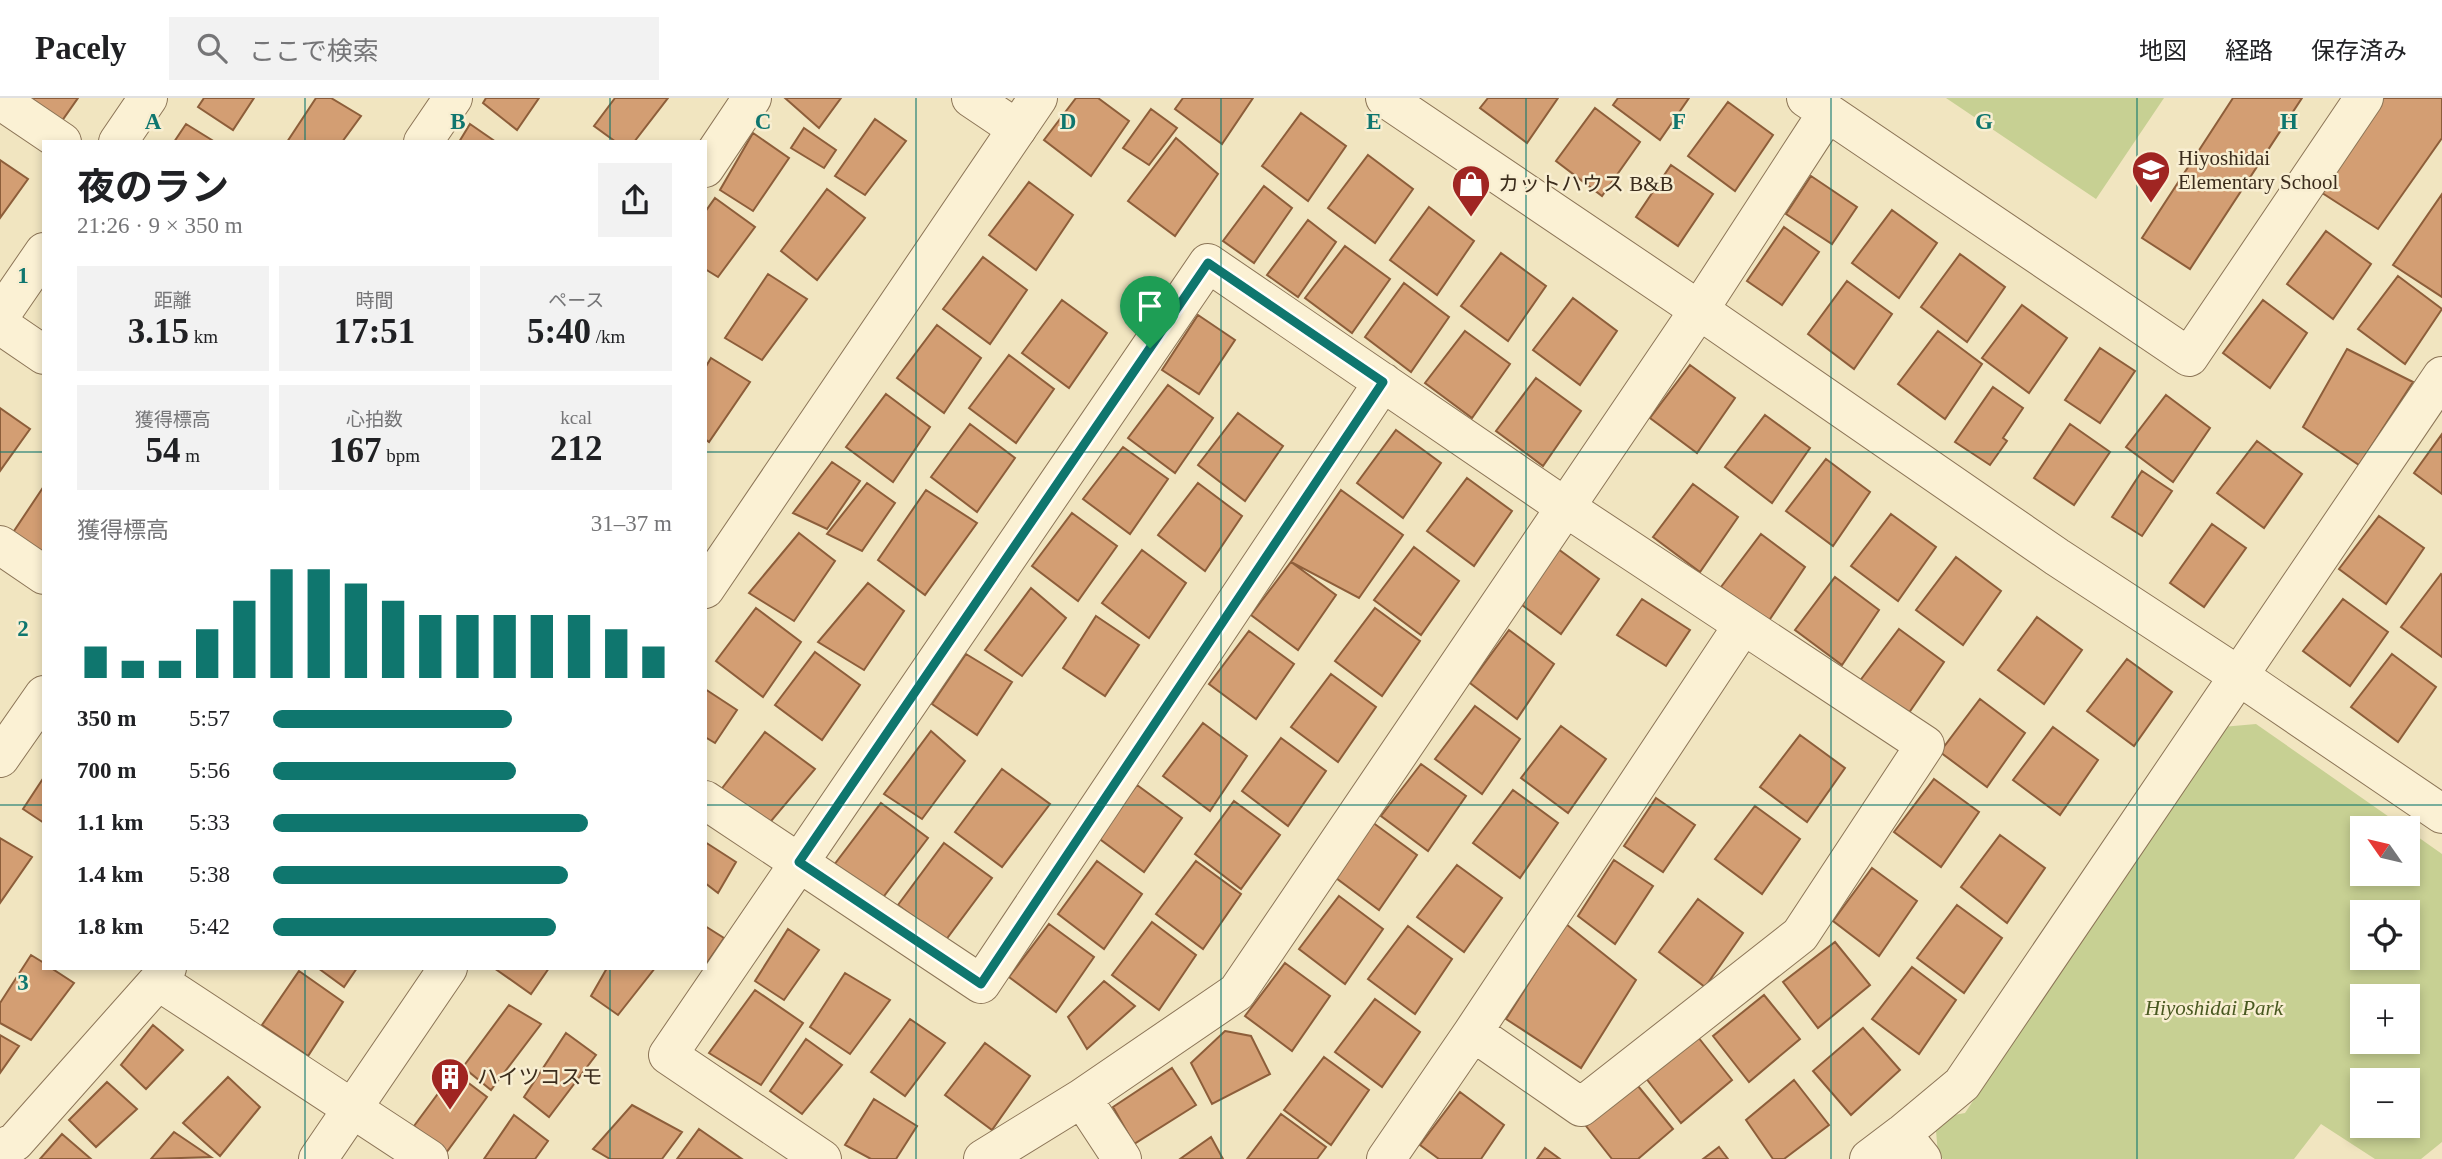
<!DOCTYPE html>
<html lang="ja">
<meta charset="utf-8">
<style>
:root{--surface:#fff;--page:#f2f2f2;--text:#202124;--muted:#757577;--line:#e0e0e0;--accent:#0f766e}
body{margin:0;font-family:"Times New Roman","Noto Sans JP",serif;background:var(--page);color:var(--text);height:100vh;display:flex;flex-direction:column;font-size:26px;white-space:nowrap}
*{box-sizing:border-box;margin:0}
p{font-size:23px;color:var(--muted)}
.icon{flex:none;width:38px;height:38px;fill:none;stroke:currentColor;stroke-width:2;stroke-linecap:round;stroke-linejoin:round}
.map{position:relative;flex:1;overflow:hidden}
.sheet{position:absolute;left:42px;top:42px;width:665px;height:830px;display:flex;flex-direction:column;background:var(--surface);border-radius:0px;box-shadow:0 4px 10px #0003}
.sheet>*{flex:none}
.needle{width:46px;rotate:304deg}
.buttons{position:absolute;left:2350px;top:718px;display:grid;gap:14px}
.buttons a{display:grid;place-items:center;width:70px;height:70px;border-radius:0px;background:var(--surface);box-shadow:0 4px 10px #0003;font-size:35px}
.pin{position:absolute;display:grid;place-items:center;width:60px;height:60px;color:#fff;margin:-72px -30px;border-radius:50% 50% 50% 0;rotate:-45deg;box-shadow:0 0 7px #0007}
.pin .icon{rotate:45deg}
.round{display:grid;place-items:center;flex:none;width:74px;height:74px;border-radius:0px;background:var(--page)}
.summary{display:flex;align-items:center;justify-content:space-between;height:119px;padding:0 35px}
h1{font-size:38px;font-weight:700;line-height:52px}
.metrics{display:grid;grid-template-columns:repeat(3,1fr);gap:10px;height:119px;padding:7px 35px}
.metrics div{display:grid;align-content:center;border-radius:0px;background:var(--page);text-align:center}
.metrics b{font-size:35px;font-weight:700}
.metrics small{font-size:19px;font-weight:400}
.metrics p{font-size:19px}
.chart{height:196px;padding:14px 35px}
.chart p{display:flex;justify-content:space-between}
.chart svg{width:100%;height:126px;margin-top:7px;stroke:var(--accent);stroke-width:6}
ul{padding:0 35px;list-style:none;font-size:23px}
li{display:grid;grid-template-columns:112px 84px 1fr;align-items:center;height:52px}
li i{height:18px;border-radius:9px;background:var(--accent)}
header{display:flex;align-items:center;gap:42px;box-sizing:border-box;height:98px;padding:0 35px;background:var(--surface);border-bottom:2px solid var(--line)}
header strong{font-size:33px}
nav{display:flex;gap:38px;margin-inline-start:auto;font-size:24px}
.search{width:490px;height:63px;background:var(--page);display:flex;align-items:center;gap:18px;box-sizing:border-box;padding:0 24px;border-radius:0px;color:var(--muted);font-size:26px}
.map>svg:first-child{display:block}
.green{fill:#c7d093;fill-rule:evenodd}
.building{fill:#d39e73;stroke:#8d5e3a;stroke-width:2}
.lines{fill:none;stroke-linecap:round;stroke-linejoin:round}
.minor-casing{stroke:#8c7557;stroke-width:40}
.tertiary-casing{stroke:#8c7557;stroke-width:40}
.minor{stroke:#fbf1d4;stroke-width:38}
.tertiary{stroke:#fbf1d4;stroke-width:38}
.route-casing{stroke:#fff;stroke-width:14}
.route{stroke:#0f766e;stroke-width:9}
.grid{fill:none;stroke:#0f766e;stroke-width:2;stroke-opacity:0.55}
.labels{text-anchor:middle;stroke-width:5;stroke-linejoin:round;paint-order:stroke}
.poi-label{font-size:21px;fill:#3b2c1c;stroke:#f8eed1;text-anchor:start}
.park-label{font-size:21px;font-style:italic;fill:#495921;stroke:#f8eed1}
.grid-label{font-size:23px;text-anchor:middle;font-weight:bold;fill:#0f766e;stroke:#f8eed1;stroke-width:5;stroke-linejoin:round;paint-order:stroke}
</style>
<header>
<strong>Pacely</strong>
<div class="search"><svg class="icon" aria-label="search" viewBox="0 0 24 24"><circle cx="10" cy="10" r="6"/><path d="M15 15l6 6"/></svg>ここで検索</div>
<nav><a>地図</a><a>経路</a><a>保存済み</a></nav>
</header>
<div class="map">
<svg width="2442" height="1061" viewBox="0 0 2442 1061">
<rect width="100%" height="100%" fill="#f1e5c0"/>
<path class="green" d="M1946,0H2164L2096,101Z
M2256,626L2405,730H2362V775H2408V732L2442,756V1044L2421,1061H2375L2321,1026L2294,1061H1943L1938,1056L1936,1033L1954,1017L1965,1015L2222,629ZM2362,814H2408V859H2362ZM2362,898H2408V943H2362ZM2362,982H2408V1027H2362Z"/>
<path class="building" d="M22,0H78L59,27Z
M204,0H254L233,32L198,9Z
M316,0H331L361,18L342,44H287Z
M486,0H539L517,32L483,5Z
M615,0H668L634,44H616L594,28Z
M785,0H841L819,30Z
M1076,0H1098L1129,23L1091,78L1044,42Z
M1183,0H1253L1222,46L1175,11Z
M1488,0H1558L1527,45L1480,10Z
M1618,0H1689L1660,42L1613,7Z
M2233,0H2302L2190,171L2142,140Z
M2379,0H2442V40L2378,131L2316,91Z
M1728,4L1773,37L1735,93L1688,58Z
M1595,10L1640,44L1602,98L1556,63Z
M1151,11L1177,30L1149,67L1123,50Z
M1301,15L1346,48L1308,103L1262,68Z
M875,21L906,43L865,97L835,78Z
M186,26L215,44H174Z
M470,26L496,44H459Z
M804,30L836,52L824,70L791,50Z
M753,35L789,60L753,113L720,92Z
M1176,40L1218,76L1175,138L1128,103Z
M1368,57L1413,91L1375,145L1328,110Z
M0,62L28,81L0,120Z
M1671,67L1713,96L1678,148L1636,119Z
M1811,78L1857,109L1832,146L1786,116Z
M1029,84L1073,117L1036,172L989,137Z
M1264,88L1292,110L1254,165L1223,143Z
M827,91L865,120L817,182L781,153Z
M2442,96V199L2393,167Z
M715,100L755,129L718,179L705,171V114Z
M1429,109L1474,143L1437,197L1390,162Z
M1892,112L1937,145L1899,200L1852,165Z
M1308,122L1336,144L1298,199L1267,177Z
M1784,129L1819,154L1782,207L1747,183Z
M2326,133L2371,166L2333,221L2287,186Z
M1345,148L1390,181L1352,235L1305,200Z
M1501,155L1546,188L1508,243L1461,208Z
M1960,156L2005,189L1967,244L1921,209Z
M983,159L1027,192L990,246L943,211Z
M768,176L807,201L762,262L725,240Z
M2398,178L2442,211L2405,266L2358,231Z
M1847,183L1892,216L1854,271L1808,236Z
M1404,185L1449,219L1411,274L1365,239Z
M1573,200L1617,233L1580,287L1533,252Z
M1062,202L1107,235L1069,290L1022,255Z
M2263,202L2307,235L2270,290L2223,255Z
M2022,207L2067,240L2029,295L1982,260Z
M1198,217L1235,242L1199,296L1162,272Z
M937,227L981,260L944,315L897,280Z
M1465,233L1510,266L1472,320L1425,285Z
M1938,233L1982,266L1945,321L1898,286Z
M2100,250L2135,273L2100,325L2065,302Z
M2347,251L2413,284L2359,367L2303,329Z
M1009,257L1054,291L1016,345L969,310Z
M711,260L750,284L709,344L705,341V270Z
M1690,267L1735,300L1697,355L1650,320Z
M1536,280L1581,313L1543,368L1496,333Z
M1168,287L1213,320L1175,375L1128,340Z
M1993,289L2023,310L2003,340L2007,343L1990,367L1955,344Z
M886,296L930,329L893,384L846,349Z
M2166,297L2210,330L2173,384L2126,349Z
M0,310L30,331L0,373Z
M1238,315L1283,348L1245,403L1198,367Z
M1765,317L1810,350L1772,405L1725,369Z
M970,326L1015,360L977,414L931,379Z
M2070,326L2110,354L2074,407L2034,380Z
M1396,332L1441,365L1403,420L1357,385Z
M2442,336V396L2414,375Z
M2257,343L2302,376L2264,430L2217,395Z
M1123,349L1168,381L1130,436L1083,401Z
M1826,361L1870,394L1833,448L1786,413Z
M832,364L860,383L827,431L793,415Z
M2142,373L2172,393L2142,438L2112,419Z
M1467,380L1512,413L1474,468L1427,433Z
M867,385L895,405L862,453L827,436Z
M1198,385L1242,418L1205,473L1158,437Z
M1693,386L1738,419L1700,474L1653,439Z
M44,388V463L10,439Z
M926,392L977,425L925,497L878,462Z
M1341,392L1403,437L1359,500L1291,464Z
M1072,415L1117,448L1078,503L1032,468Z
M1891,416L1936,449L1898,503L1851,468Z
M2379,418L2424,450L2386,506L2339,471Z
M2212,426L2246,450L2204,509L2170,485Z
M799,435L835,463L794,523L749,495Z
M1761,436L1805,469L1768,524L1721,489Z
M1554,448L1599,481L1561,536L1514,501Z
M1414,449L1459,483L1421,537L1374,502Z
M1142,452L1186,485L1149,540L1102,505Z
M1956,459L2001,493L1963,547L1916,512Z
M1291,464L1336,497L1298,552L1251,517Z
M2441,476L2442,477V559L2401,529Z
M1835,479L1879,512L1842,567L1795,532Z
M868,485L904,513L864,572L818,544Z
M1031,490L1066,520L1022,578L985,552Z
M1642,501L1690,532L1666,568L1617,537Z
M2343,501L2388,534L2350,588L2303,553Z
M756,510L801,544L763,599L716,563Z
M1375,510L1420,543L1382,598L1335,563Z
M1096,518L1139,547L1105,598L1063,570Z
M2037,519L2082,552L2044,606L1998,572Z
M1899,531L1944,564L1906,619L1859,584Z
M1509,532L1554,566L1517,621L1470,585Z
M1249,533L1294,566L1256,621L1209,586Z
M815,554L860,587L822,642L775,607Z
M966,556L1012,584L977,637L932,606Z
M2392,556L2436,589L2398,644L2351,609Z
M2127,561L2172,594L2134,648L2087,613Z
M1331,576L1376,609L1338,664L1291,629Z
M705,591L737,612L715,645L705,639Z
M1980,601L2025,635L1987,689L1940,654Z
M1475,608L1520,641L1482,696L1435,661Z
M1203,625L1247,658L1210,713L1163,678Z
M1561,628L1606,661L1568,715L1521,680Z
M2053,629L2098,662L2060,717L2013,682Z
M931,633L965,663L922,721L884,696Z
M765,634L815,671L767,728L720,693Z
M1800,637L1845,670L1807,724L1760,689Z
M1281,640L1326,673L1288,728L1242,693Z
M1421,666L1466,698L1428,753L1381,718Z
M1002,671L1050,706L1002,769L955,734Z
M44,679V725L23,711Z
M1934,681L1979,714L1941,769L1894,734Z
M1137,687L1182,720L1144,774L1097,739Z
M1513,692L1558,725L1520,780L1473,745Z
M1656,700L1695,727L1663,774L1624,748Z
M1234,703L1280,737L1241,791L1195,756Z
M881,705L928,740L881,802L834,767Z
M1755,708L1800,741L1762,796L1715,761Z
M1372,724L1417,757L1379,812L1332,777Z
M2000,737L2045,770L2007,825L1961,789Z
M0,740L32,759L0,805Z
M705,744L736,764L718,795L705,785Z
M944,745L992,780L945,843L898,807Z
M1614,762L1653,788L1615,846L1578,818Z
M1097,763L1142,796L1104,851L1058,816Z
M1196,763L1241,796L1203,851L1156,816Z
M1457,767L1502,800L1464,854L1417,819Z
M1872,770L1917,803L1879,858L1833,823Z
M1339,798L1383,831L1345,886L1299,851Z
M1698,801L1743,835L1705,889L1659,854Z
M1957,807L2002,840L1964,895L1917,860Z
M1152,824L1196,857L1159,912L1112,877Z
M1049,826L1094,859L1056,914L1009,879Z
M1566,826L1636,882L1581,970L1506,921Z
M705,828L724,840L705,868Z
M1408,828L1452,861L1415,916L1368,881Z
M788,831L819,852L784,902L755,883Z
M1835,844L1870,887L1818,930L1783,884Z
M31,857L44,865V870H51L74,885L31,942L0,925V905Z
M1285,865L1330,898L1292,953L1245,918Z
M1912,869L1956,902L1919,956L1872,921Z
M318,870H357L344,889Z
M494,870H549L531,896Z
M607,870H655L618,917L591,898Z
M299,873L343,904L308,958L262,927Z
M845,875L890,902L850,956L810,929Z
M1104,883L1135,908L1087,951L1068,919Z
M755,892L803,925L761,987L709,955Z
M1764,897L1800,941L1749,984L1713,938Z
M1375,901L1420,934L1382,989L1335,954Z
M509,907L541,926L491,992L463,969Z
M910,921L945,945L905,998L871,974Z
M153,927L183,952L146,991L121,967Z
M1863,930L1900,972L1851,1017L1813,973Z
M1225,933L1251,938L1270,976L1212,1006L1191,965Z
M566,935L596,957L549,1019L524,999Z
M0,937L19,948L0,975Z
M1698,939L1732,982L1681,1025L1645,979Z
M806,941L842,967L802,1016L770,993Z
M985,945L1030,978L992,1032L945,997Z
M1324,959L1369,992L1331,1047L1284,1012Z
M1172,970L1196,1007L1134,1046L1113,1009Z
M454,974L487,999L446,1055L414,1028Z
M228,979L260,1009L220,1058L183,1025Z
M1794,982L1829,1027L1784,1061H1773L1746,1022Z
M107,984L137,1011L96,1049L69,1022Z
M1638,988L1673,1031L1638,1061H1612L1586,1028Z
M1460,994L1504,1027L1481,1061H1439L1420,1047Z
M874,1001L917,1028L896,1061H871L845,1047Z
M632,1007L682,1034L662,1061H610L593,1051Z
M1281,1016L1326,1049L1317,1061H1247Z
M514,1017L548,1043L535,1061H484Z
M699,1031L742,1061H677Z
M174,1034L211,1059L151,1061Z
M62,1036L91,1061H40Z
M1211,1039L1223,1061H1180Z
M1719,1049L1728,1061H1703Z
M1545,1050L1560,1061H1537Z"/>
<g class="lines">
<g class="minor-casing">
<path id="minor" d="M971,0L1017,31
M1806,0L2189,259L2364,0
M0,2L62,44
M118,44L148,0
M423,44L453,0
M705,70L752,0
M0,218L44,154
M0,447L44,477
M0,660L44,597
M705,702L981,886L1383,284
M158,883L429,1061
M1473,934L1743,527
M1082,1000L1122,1061
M0,1051L15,1044L158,883L167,870
M822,1061L668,957L1208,165L1565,409L1925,647L1800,837L1581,1009L1473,934L1386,1061
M983,1061L1082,1000L1237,894L1699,212L1827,15
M1869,1061L1902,1036
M1922,1061L1902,1036L1962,986L2442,278"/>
</g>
<g class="tertiary-casing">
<path id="tertiary" d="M1385,0L1699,212L2057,459L2239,578L2442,716
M0,227L44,257
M705,491L1038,0
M318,1061L448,870"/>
</g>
<use href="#minor" class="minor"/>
<use href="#tertiary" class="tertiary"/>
</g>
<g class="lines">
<g class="route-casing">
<path id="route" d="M1208,165L1383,284L981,886L799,764Z"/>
</g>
<use href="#route" class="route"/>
</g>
<path class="grid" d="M305,0V44M610,0V44M916,0V1061M1221,0V1061M1526,0V1061M1831,0V1061M2137,0V1061M0,354H44M705,354H2442M0,707H44M705,707H2442M305,870V1061M610,870V1061"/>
<defs>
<g id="school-pin" transform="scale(2.0125)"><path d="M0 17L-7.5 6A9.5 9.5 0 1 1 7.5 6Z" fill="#a02522" stroke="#f8eed1"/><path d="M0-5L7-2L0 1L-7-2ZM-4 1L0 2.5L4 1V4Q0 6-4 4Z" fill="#fff"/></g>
<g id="shop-pin" transform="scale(2.0125)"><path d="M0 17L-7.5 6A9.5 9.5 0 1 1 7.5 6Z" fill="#a02522" stroke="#f8eed1"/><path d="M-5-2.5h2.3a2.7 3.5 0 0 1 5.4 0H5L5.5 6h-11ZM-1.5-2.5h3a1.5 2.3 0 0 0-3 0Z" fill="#fff"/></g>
<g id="building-pin" transform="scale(2.0125)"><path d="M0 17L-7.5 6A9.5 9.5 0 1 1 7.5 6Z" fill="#a02522" stroke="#f8eed1"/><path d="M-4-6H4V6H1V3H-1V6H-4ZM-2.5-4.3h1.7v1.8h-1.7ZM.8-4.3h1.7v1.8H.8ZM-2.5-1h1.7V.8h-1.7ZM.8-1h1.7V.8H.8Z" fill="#fff"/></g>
</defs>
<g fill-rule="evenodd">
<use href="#school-pin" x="2151" y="72"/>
<use href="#shop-pin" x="1471" y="86"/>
<use href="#building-pin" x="450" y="979"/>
</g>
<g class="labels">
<g class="poi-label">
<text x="2178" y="67">Hiyoshidai<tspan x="2178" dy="24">Elementary School</tspan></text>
<text x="1498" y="93">カットハウス B&amp;B</text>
<text x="477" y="986">ハイツコスモ</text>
</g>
<g class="park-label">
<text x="2214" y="917">Hiyoshidai Park</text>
</g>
</g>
<g class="grid-label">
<text x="153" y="31">A</text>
<text x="458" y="31">B</text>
<text x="763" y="31">C</text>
<text x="1068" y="31">D</text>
<text x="1374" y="31">E</text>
<text x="1679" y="31">F</text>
<text x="1984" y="31">G</text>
<text x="2289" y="31">H</text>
<text x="23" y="185">1</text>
<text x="23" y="538">2</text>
<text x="23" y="892">3</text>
</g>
</svg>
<div class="buttons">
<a><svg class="needle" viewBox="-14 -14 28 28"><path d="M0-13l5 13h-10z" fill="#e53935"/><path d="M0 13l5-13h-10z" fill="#757577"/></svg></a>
<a><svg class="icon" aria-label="locate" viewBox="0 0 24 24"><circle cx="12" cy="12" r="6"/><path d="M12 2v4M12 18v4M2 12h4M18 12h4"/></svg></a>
<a>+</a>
<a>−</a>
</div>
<div class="pin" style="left:1150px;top:250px;background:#1e9e55"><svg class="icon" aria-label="arrive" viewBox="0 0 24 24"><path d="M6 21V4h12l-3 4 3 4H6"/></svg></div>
<section class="sheet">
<div class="summary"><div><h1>夜のラン</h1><p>21:26 · 9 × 350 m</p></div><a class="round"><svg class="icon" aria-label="share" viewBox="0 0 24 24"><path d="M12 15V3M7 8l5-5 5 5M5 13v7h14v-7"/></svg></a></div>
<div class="metrics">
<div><p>距離</p><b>3.15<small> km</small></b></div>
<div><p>時間</p><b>17:51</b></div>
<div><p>ペース</p><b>5:40<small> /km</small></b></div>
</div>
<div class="metrics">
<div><p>獲得標高</p><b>54<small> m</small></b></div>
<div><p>心拍数</p><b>167<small> bpm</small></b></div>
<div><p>kcal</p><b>212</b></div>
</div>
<div class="chart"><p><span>獲得標高</span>31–37 m</p>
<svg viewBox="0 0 160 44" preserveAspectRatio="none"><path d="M5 44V33M15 44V38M25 44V38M35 44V27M45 44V17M55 44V6M65 44V6M75 44V11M85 44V17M95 44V22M105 44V22M115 44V22M125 44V22M135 44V22M145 44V27M155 44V33"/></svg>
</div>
<ul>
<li><b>350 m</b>5:57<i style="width:60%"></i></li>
<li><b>700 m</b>5:56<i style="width:61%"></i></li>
<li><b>1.1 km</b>5:33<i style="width:79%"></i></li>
<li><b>1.4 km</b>5:38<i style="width:74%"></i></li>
<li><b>1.8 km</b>5:42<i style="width:71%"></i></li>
</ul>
</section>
</div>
